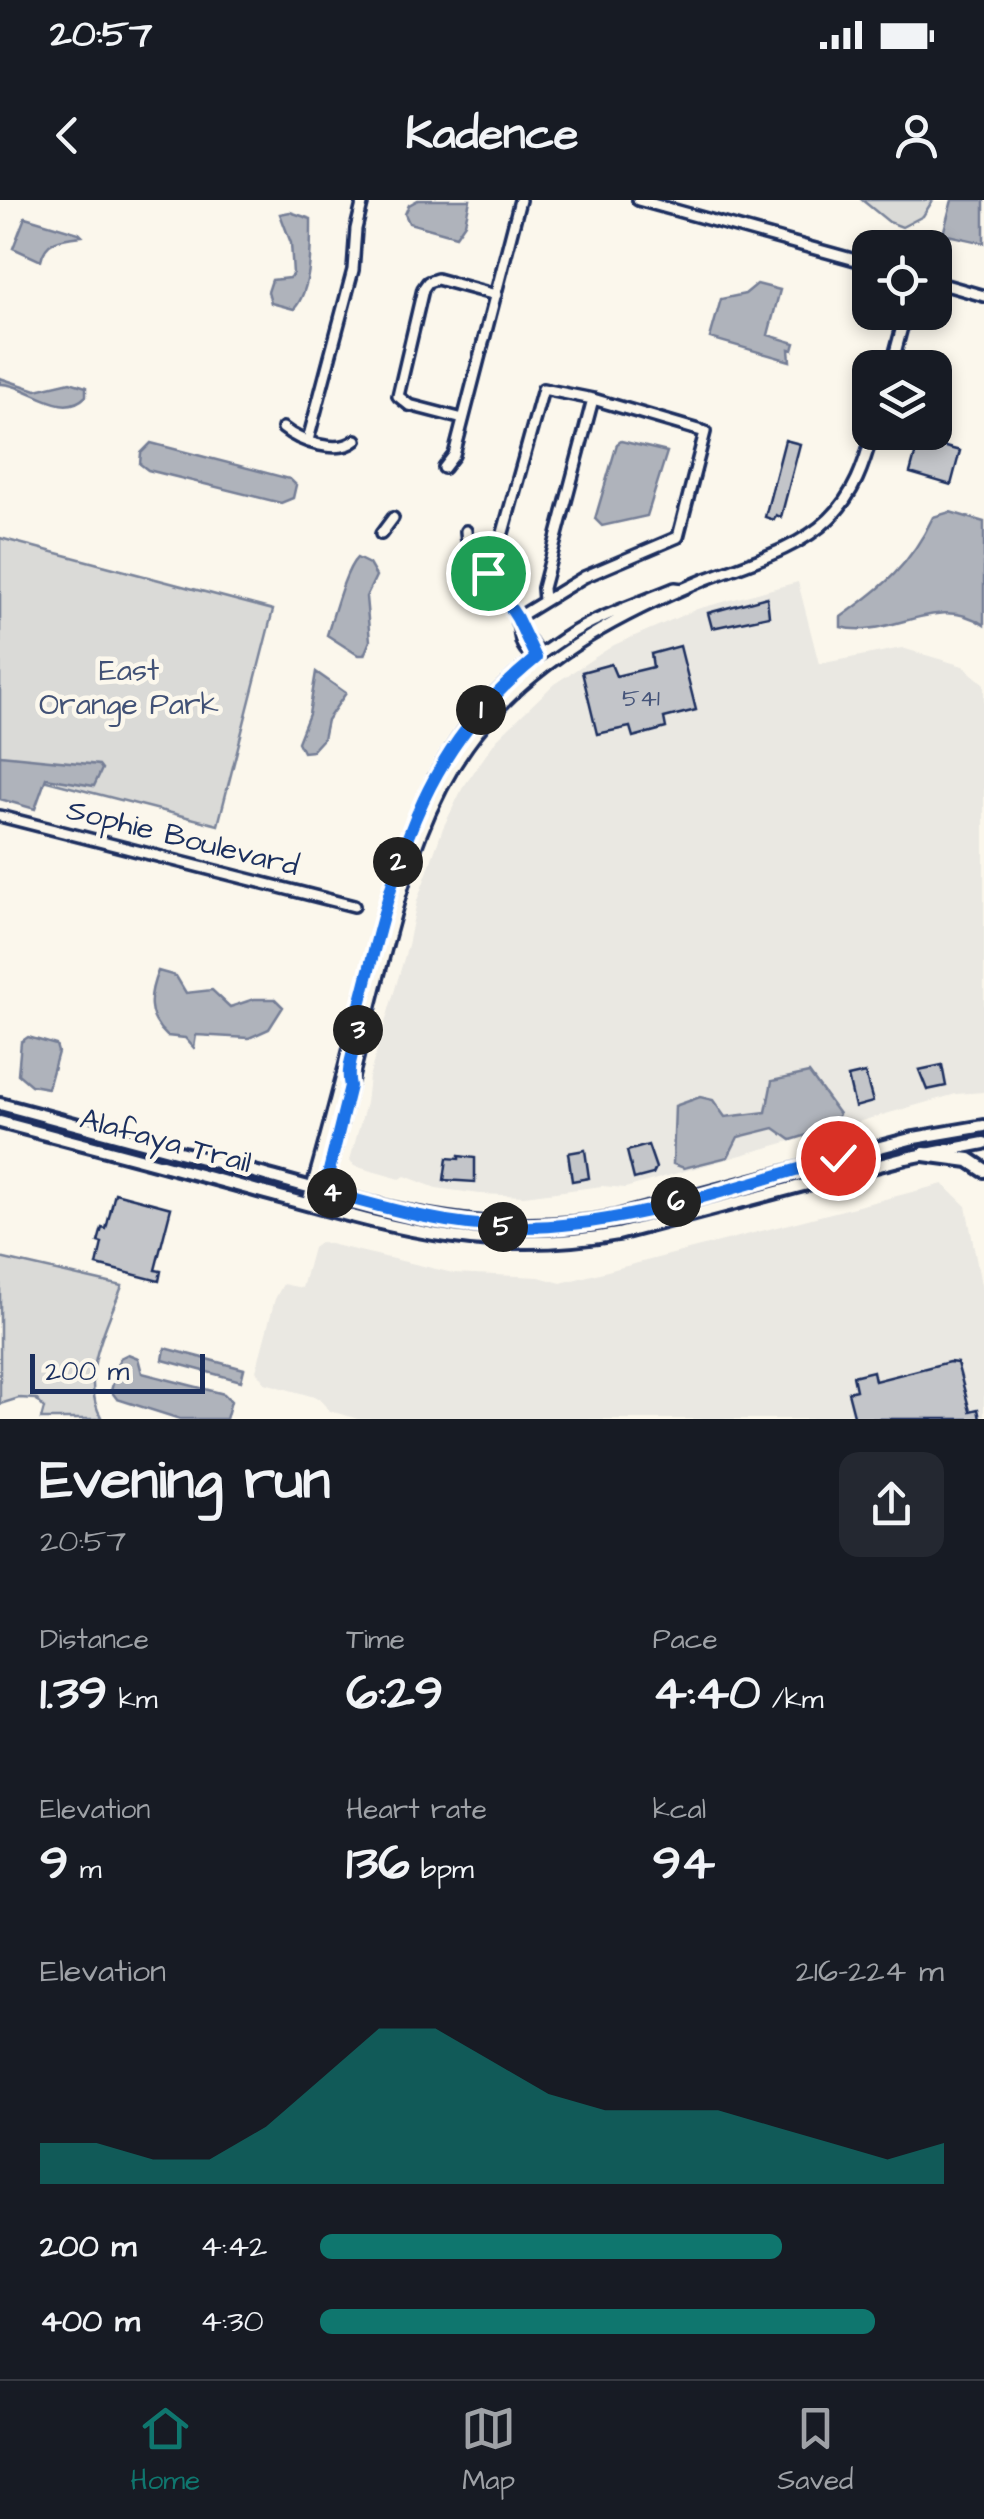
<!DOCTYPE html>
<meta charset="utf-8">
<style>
:root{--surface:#171b24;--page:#242831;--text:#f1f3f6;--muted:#9ea1a6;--line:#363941;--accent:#0f766e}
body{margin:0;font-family:"Architects Daughter",sans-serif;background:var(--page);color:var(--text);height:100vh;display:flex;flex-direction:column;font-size:38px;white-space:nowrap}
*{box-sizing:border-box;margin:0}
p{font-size:32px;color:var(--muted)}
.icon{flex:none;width:55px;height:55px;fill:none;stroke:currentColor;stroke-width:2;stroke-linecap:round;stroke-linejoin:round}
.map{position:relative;height:1219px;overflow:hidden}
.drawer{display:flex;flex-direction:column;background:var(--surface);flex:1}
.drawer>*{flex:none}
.tools{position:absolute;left:852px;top:30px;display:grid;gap:20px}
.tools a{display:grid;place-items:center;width:100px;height:100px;border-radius:20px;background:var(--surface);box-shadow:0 5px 15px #0003;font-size:50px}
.scale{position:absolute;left:30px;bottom:25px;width:175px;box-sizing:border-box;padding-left:10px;border:5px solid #1b2f5e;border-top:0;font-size:28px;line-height:35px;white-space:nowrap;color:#1b2f5e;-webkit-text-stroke:8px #fbf7ec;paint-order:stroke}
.pin{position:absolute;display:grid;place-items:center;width:85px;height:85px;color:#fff;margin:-42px;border:5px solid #fff;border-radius:50%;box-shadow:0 2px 10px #0007}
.km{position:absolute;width:50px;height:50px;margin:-25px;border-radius:50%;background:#222;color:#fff;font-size:28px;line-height:50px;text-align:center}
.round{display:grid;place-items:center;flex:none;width:105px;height:105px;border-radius:20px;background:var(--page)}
.overview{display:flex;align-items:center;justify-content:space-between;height:170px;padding:0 40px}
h1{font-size:55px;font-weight:800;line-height:75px}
.metrics{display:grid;grid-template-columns:repeat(3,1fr);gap:15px;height:170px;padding:10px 40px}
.metrics div{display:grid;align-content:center}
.metrics b{font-size:50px;font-weight:800}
.metrics small{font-size:28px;font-weight:400}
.metrics p{font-size:28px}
.chart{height:280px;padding:20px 40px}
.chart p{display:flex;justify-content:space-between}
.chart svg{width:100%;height:180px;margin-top:10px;fill:var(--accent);opacity:.7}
ul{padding:0 40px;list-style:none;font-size:32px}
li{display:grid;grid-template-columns:160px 120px 1fr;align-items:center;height:75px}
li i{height:25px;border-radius:12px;background:var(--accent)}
.status{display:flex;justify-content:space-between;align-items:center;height:70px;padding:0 50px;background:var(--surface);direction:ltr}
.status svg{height:28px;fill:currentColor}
header{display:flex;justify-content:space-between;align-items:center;height:130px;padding:0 40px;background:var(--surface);font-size:45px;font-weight:800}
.dock{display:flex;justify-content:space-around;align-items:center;height:140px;border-top:2px solid var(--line);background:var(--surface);font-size:28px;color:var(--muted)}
.dock a{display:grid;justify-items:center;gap:5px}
.dock .current{color:var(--accent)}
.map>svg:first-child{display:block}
.built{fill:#eae8e2}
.green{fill:#dadad7;stroke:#7a849a;stroke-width:2.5}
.water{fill:#afb3bb;stroke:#747e96;stroke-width:2.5}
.building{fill:#c3c5c9;stroke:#1b2f5e;stroke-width:2.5}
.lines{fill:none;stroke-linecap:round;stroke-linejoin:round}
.minor-casing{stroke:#1b2f5e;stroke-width:16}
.major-casing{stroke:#1b2f5e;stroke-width:18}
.highway-casing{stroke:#1b2f5e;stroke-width:20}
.minor{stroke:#fbf7ec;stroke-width:9}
.major{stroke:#fbf7ec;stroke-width:10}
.highway{stroke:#fbf7ec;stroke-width:12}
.route-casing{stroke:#fff;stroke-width:20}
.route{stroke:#1a73e8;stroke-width:12}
.labels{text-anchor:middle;stroke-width:9;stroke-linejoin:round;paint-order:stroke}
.number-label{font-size:25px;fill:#455479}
.park-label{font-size:30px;fill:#415176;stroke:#fbf7ec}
.street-label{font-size:30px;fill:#1b2f5e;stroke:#fbf7ec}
</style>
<div class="status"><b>20:57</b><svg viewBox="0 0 49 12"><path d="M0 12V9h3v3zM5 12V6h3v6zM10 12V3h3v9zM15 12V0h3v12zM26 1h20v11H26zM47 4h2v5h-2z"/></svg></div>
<header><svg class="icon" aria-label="back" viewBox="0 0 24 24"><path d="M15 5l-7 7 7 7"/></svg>Kadence<svg class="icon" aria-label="person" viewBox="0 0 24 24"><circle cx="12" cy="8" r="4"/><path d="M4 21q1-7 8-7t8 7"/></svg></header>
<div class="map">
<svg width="984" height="1219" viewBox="0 0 984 1219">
<rect width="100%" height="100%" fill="#fbf7ec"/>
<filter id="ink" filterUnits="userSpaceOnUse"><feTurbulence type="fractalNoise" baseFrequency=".01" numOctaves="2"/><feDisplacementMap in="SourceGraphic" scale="20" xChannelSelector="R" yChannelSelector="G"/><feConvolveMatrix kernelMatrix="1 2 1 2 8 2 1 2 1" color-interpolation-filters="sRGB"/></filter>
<g filter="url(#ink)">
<path class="built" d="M798,382L819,464L902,448L963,466L984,484V892L956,894L625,988L602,986L524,996L480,994L436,988L405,976L400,979L354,966L350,960L366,903L369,877L408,745L417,701L443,628L462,589L497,539L554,484L614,445L697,409Z
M943,984L966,1006L984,1100V1219H358L330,1211L318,1198L265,1183L256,1171L275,1099L283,1084L302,1088L313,1048L321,1042L453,1073L539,1077L561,1083Z"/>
<path class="green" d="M862,0H933L923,16L902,27L889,22Z
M0,338L273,410L218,625L0,569Z
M0,1058L122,1086C107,1126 78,1177 102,1219H41L44,1208L36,1199L19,1198L0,1204Z"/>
<path class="water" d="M418,0H470L465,23L456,36L409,23L405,14L409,5Z
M952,0H984V43L943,34Z
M290,12L311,19C311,46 312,89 294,109L271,103L268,92L272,80L289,78L293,74L291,43L280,14Z
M25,17L79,33L82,36C64,38 45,39 41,61L13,48Z
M757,84L780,90L768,135L795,143L793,150L789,149L790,161L710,138L721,99L745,94Z
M0,178L36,190L70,182L86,187V196C61,221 29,184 0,184Z
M621,241L667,252L647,316L602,326L595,319L617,244Z
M151,243L290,279L296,285L293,298L281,303L148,270L140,264L141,253Z
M950,312L984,322V425C938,392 889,440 841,427V417C883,387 910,366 933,317Z
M357,358L369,364L376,376L366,397L370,441L364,455H358L327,435C333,417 345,369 357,358Z
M316,472L346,493L327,520L323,539L312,551L303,552L298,542L309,514Z
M0,555L99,565L102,569L94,586L46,578L35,609L0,599Z
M158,771L176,776L186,793L212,790L230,807L254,799H275L283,807L269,829L249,838L196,835L194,848L185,838L167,836C146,817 148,796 158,771Z
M28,837L56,845L58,852L48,888L31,885L18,874L21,842Z
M809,873L839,914L833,927L791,940L774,928L738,937L728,957L684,968L673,964L675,906L700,897L713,900L725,917L766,912L772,881Z
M165,1148L244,1169L241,1181L163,1160Z
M128,1154L138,1158L142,1173L224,1194L231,1201L226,1219H180L117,1199L111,1191L120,1158Z"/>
<path class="building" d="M785,240L800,244L781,317L776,315L774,320L765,317Z
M919,240L960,251L951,285L910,273Z
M767,397L769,416L712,428L708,413Z
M680,446L696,510L664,518L666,528L633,537L630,527L597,534L582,472L611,464L616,476L653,467L651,454Z
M942,865L946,886L927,890L919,870Z
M865,873L873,902L855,907L848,877Z
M648,945L656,968L653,974L634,979L627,951Z
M585,950L589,978L572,981L568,953Z
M459,956L475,958V982L444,980L447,958L459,959Z
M115,993L171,1008L155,1070L161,1071L159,1081L97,1065L102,1043L98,1042L102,1028L106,1029Z
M949,1162L957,1163L970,1211L978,1209L980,1219H855L848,1192L856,1190L853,1176L873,1171L875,1181Z"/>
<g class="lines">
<g class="minor-casing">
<path id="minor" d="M638,0L870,64
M935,82L984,96
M891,168L906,112
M463,219L409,205L398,196L423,89L428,82L437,79L496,95
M283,228C300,242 338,255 356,240
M308,240L353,70L356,29L363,0
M444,268L454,255L520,0
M466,331C466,360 501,388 515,414C525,435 512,442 538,461
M381,334L393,318
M487,373L494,365L543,189L593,199L705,232L678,337L584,377L517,418
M544,400L543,388L593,199
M517,422L536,451V458
M0,616L354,706
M307,1004C331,924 350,842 372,761C409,621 435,523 564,438C597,416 639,403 675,388L683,389
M319,1007C339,934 357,860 376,786C401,692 421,598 486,522C544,454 626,412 706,379C747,363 797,350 829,319C854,295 864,265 873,232"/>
</g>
<g class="major-casing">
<path id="major" d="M0,904C86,927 172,950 258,973C381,1007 487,1041 616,1017L914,938L984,926
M0,922C86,945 172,967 258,991C385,1025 484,1058 618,1034L906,958L984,943"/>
</g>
<g class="highway-casing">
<path id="highway" d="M924,954L969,960L984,970"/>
</g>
<use href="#minor" class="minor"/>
<use href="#major" class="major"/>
<use href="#highway" class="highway"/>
</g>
</g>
<g class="lines" filter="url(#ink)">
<g class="route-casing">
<path id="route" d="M488,373L517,418L536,458C412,559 396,670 357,816C362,840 344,862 350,886L324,991C385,1008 446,1026 511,1027C621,1030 733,986 838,958"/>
</g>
<use href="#route" class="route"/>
</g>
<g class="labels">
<g class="number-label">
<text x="641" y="506">541</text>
</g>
<g class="park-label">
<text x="129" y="480">East<tspan x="129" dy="34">Orange Park</tspan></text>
</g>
<g class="street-label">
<text transform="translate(183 637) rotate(14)" y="10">Sophie Boulevard</text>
<text transform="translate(166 940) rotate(15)" y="10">Alafaya Trail</text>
</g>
</g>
</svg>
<div class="tools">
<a><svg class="icon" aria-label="locate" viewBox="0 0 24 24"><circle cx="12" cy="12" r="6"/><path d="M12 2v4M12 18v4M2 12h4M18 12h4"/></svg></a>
<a><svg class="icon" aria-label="layers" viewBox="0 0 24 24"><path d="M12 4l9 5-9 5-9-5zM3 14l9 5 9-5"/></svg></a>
</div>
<div class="scale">200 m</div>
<div class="pin" style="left:488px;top:373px;background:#1e9e55"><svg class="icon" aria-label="arrive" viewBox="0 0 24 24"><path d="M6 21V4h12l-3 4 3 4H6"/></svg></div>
<div class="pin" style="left:838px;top:958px;background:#d93025"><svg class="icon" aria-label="check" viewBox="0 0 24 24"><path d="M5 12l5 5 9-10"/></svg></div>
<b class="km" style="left:481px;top:510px">1</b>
<b class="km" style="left:398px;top:662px">2</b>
<b class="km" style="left:358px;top:830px">3</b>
<b class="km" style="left:332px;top:993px">4</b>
<b class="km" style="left:503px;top:1027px">5</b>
<b class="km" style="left:676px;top:1002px">6</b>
</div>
<section class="drawer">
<div class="overview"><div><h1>Evening run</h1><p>20:57</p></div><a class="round"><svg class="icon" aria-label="share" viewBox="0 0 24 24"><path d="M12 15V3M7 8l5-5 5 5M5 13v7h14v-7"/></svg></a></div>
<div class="metrics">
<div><p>Distance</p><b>1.39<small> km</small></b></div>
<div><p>Time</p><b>6:29</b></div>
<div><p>Pace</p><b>4:40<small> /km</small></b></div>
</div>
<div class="metrics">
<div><p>Elevation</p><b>9<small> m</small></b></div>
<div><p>Heart rate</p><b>136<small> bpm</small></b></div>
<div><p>kcal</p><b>94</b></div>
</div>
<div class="chart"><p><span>Elevation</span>216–224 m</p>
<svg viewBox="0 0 160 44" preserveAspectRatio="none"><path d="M0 44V34L10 34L20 38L30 38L40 30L50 18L60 6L70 6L80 14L90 22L100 26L110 26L120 26L130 30L140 34L150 38L160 34V44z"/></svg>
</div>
<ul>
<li><b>200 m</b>4:42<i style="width:74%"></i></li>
<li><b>400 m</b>4:30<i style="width:89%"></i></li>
</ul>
</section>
<nav class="dock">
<a class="current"><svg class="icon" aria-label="home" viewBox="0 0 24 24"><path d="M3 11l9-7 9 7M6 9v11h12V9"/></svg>Home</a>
<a><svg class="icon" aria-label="map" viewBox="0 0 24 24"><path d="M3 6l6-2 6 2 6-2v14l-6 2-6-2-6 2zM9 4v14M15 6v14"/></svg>Map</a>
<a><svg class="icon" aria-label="saved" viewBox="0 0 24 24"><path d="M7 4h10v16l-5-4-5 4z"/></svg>Saved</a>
</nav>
